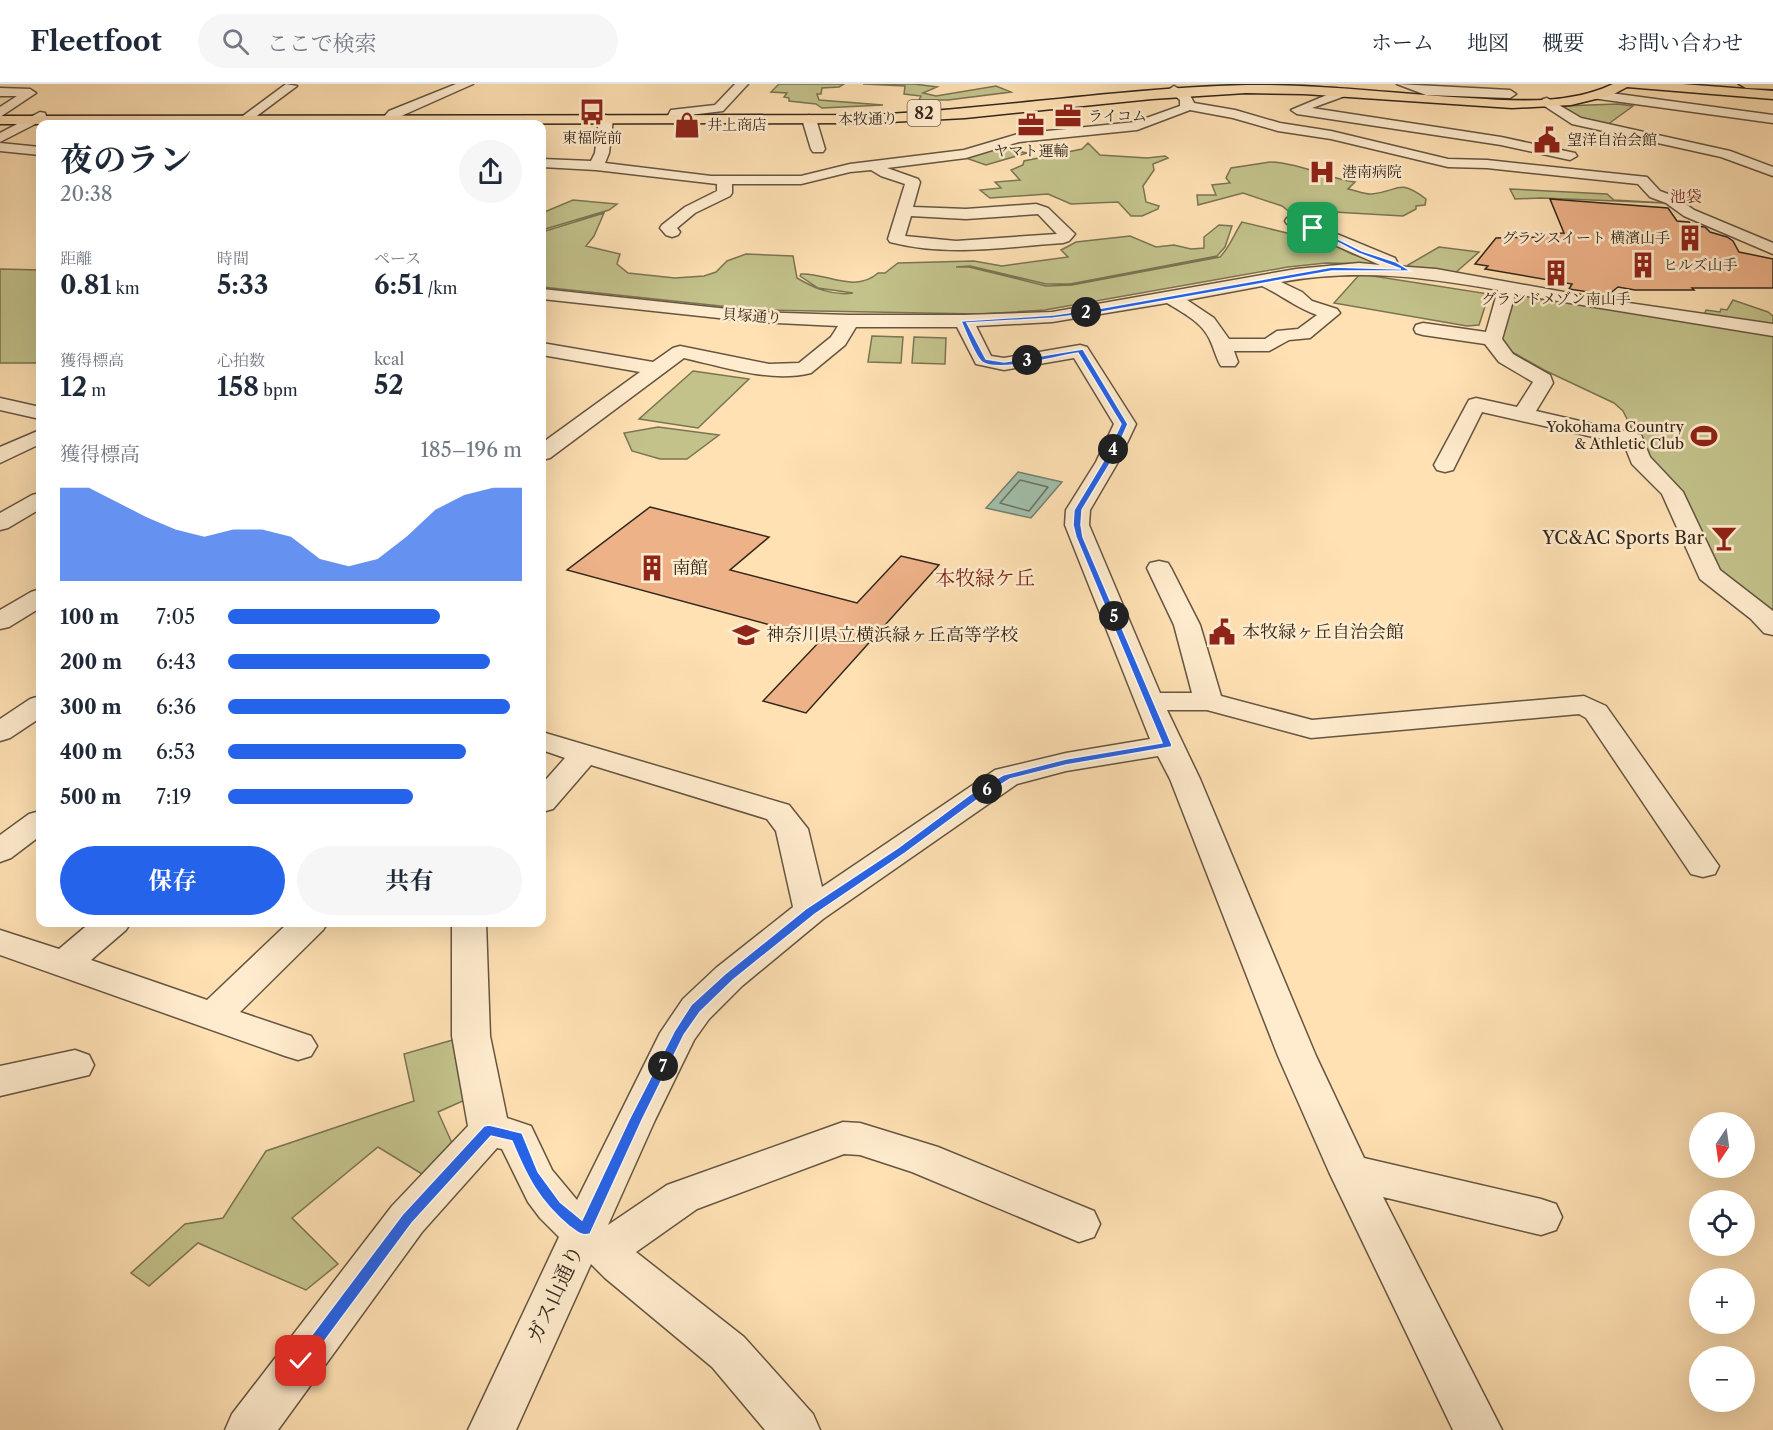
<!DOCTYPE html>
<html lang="ja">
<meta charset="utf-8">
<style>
:root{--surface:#fff;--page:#f6f6f7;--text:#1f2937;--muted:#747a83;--line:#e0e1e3;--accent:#2563eb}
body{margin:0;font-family:"Libre Caslon Text","Noto Serif JP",serif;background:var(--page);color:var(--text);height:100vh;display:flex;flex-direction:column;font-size:22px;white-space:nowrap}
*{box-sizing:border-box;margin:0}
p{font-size:20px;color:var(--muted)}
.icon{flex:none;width:33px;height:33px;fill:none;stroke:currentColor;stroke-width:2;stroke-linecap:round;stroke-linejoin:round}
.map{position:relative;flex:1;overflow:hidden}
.details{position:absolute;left:36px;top:36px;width:510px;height:807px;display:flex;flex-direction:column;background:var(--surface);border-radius:12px;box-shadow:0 6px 24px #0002}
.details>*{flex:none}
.needle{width:39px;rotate:193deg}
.fabs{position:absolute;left:1689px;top:1028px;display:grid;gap:12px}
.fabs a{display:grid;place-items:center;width:66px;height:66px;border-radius:50%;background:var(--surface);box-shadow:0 6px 24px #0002;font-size:30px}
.pin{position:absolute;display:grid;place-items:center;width:51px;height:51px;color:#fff;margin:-26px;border-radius:12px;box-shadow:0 3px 9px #0006}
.km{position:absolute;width:30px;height:30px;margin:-15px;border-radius:50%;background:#222;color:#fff;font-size:16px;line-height:30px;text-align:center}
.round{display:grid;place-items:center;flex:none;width:63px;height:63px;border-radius:32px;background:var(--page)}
.summary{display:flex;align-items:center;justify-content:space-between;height:102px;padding:0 24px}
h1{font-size:33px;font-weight:700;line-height:45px}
.metrics{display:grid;grid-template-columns:repeat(3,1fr);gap:9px;height:102px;padding:6px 24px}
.metrics div{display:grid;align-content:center}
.metrics b{font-size:26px;font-weight:700}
.metrics small{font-size:16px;font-weight:400}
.metrics p{font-size:16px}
.chart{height:168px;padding:12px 24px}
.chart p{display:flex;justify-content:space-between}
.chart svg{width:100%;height:108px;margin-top:6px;fill:var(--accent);opacity:.7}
.action{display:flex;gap:12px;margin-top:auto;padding:12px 24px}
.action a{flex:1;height:69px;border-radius:36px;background:var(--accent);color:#fff;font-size:24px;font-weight:700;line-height:69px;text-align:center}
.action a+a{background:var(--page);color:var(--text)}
ul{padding:0 24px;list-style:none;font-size:20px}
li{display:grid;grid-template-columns:96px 72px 1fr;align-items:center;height:45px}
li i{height:15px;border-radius:8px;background:var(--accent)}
header{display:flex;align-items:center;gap:36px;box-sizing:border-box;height:84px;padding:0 30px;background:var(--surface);border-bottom:2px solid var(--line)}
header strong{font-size:28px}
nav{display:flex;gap:33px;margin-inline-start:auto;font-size:21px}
.search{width:420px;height:54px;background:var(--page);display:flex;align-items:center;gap:15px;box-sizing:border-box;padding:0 21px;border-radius:33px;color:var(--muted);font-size:22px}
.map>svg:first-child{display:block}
.green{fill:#c3c28b;stroke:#7a7453;stroke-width:1.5}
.water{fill:#a1bea9;stroke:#758170;stroke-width:1.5}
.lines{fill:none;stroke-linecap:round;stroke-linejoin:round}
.shore{stroke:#6a7262;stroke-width:1.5}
.building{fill:#eeb288;stroke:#32261b;stroke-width:1.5}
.minor-casing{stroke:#655541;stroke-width:3}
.major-casing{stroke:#32261b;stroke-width:3}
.highway-casing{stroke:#32261b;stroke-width:3}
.minor{fill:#ffecce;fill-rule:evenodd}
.major{fill:#ffe1b4;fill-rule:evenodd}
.highway{fill:#ffe1b4;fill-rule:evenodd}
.route{fill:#2563eb;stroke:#fff;stroke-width:1.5}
.labels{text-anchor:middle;stroke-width:5;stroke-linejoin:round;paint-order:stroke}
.far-poi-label{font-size:15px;fill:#32261b;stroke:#ffecce;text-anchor:start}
.far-street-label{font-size:15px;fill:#32261b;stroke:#ffecce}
.shield{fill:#ffecce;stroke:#706151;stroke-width:1.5}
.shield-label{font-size:16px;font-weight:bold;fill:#32261b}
.far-neighbourhood-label{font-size:16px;fill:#7a1f14;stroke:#ffecce}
.poi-label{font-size:18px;fill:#32261b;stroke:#ffecce;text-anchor:start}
.neighbourhood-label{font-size:20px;fill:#7a1f14;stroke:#ffecce}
.near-street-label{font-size:21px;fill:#32261b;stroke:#ffecce}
</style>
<header>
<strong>Fleetfoot</strong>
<div class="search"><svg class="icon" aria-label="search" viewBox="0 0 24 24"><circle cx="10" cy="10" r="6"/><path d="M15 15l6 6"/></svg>ここで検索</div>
<nav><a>ホーム</a><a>地図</a><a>概要</a><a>お問い合わせ</a></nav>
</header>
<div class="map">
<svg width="1773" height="1346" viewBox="0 0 1773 1346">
<rect width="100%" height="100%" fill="#ffe1b4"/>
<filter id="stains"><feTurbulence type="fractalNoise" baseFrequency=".00333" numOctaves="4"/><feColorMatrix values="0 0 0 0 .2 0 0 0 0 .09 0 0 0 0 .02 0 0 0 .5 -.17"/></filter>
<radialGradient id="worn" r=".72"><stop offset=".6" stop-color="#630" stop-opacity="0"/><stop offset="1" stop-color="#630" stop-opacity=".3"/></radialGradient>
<path class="green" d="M779,0H844L839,3L822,4L821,10H817L819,16L883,21L822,24L816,20L789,17V14L784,13L787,9L771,8Z
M863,0H914L937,3L923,9L936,12L996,2L1011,8L948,16H919L921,12L904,10L905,2Z
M1618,20L1633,22L1607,41L1585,37L1562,22Z
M1088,59L1100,71L1147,74L1165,72L1168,74L1153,80L1154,86L1143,102L1146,118L1159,122L1158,125L1142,132H1131L1118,118L1071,120L1048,110L990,114L980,106L1001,104L995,98L1020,96L1011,86L1023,81L1024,77L1082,65Z
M999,63L1027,69L986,81L963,73Z
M1270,78C1300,79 1326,94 1355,98L1348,105C1355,106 1365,111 1372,110C1400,107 1398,94 1426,115L1425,121L1416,122V125L1403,132L1316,127L1297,134L1282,122L1243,109L1198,121L1197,111H1216L1212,101L1230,99L1226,94L1231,84Z
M1510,105L1607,110L1614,116L1666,119L1541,114L1515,115Z
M573,116L617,120L609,126L542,146V129Z
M604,129L594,152L586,162L620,170L617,180L628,189L675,194L704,192L716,188L727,177L746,170L793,172L797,194C814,204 832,212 853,209L818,204L800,192L801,190C824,188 855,210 878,189H885L898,179L974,177L1002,182L1068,173L1061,166L1076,158L1130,152L1156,163L1174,161L1191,165L1204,164V153L1219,141L1232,142L1225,163L1217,172L1070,200H1046L970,182L956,183H969L1046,202L1072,201L1220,173C1230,163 1234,150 1242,138L1291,150L1314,151L1352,170L1382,180L1326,179L1288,183L1045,226L980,230L758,226L542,203V148Z
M1439,163L1479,168L1454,190L1411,185L1408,181Z
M0,185L40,186V279H0Z
M1360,190L1489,210L1479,241L1467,242L1334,219Z
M1520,209L1773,249V532L1710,484L1647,376L1623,327L1614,319L1544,286L1500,261L1511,212Z
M1733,216L1768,228L1773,232V244L1704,232L1706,226L1720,228L1721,225L1727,226Z
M872,252L903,253L901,279L868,278Z
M914,253L946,254L945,280L912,279Z
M693,287L749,295L698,344L639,335Z
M658,343L719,351L687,375H660L632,367L624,349Z
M456,955L465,1016L438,1028L452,1059L422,1090L378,1063L292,1134L338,1180L306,1206L198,1159L149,1202L131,1189L185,1140L223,1134L266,1067L414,1017L404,970Z"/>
<path class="water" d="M1018,388L1062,398L1031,434L986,424Z"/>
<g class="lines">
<path class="shore" d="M1020,396L1048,403L1029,427L1000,419Z"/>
</g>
<path class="building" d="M1550,115L1668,124L1677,137L1689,138L1692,142L1705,143L1710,148L1727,153L1733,157L1739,168L1773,175V204H1692L1694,206H1635L1618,203L1608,211L1569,205L1572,200L1485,185L1488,182L1475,180L1496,154L1543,153L1540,150L1564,149Z
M650,423L769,453L730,486L857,519L901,472L939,481L806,629L763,617L822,555L567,486Z"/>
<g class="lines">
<g class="minor-casing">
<path id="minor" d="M286,0L297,2L246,40H232Z
M456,0H473L399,33L394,38H384L382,35L389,27Z
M735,0H748L723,27L681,32L678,38L673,39L666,35L671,26L715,21Z
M1397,0L1510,6L1516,10L1510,14L1426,11Z
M1174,2L1190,11L1194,19L1235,26L1280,39L1331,47L1448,75L1487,76L1647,93L1660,107L1676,113L1694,126L1773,159V170L1684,132L1666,119L1650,113L1638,100L1487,84L1448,83L1331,55L1278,47L1233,34L1190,26L1137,46L1019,58L966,74L887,84L918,95L920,98L913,123L966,125L1036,120L1048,124L1075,150L1069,157L1063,159C1005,163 947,173 890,158L888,155L905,100L881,92L871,86L850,88L801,100H732V109L730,112L695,129L677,144L680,148L678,151L672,153L666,151L660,144L662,141L685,123L717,107V100L596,86L542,83V75L591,77L595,69L599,35L606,31L613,35L609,69L605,79L711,92H801L850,80L964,66L1018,50L1135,38L1180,22V16L1168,6ZM1038,130L1057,150L956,157L905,152L911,132L966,135Z
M0,4L30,5L36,9L0,33V23L17,12H0Z
M1341,5L1345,6L1347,9L1345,12L1312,24L1501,53L1575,69L1577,72L1570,76L1501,61L1297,30L1291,26Z
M1596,7L1773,31V39L1592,14L1590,11Z
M1547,14L1581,34L1730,67L1773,83V92L1721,73L1572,40L1543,21L1541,18L1543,15Z
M40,28L45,29L46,32L45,35L0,58V49Z
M809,31L816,35L825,65L823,68H813L811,65L802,35Z
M0,59L40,63V71L0,67Z
M1293,132L1395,174L1397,178L1395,182L1436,185L1608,216L1773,240V252L1515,210L1502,255L1513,270L1550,291L1553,299L1536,327L1641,351L1650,373L1683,408L1720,486L1773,527V551L1764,549L1751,535L1700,495L1662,410L1632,380L1624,360L1482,328L1453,386L1445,388L1437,386L1434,381L1469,316L1476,314L1517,323L1533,298L1499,278L1485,260L1423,251L1416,249L1414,245L1416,241L1423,239L1486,248L1498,206C1425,193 1356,184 1281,198L1302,208L1312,217L1337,225L1340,229L1310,254L1289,256L1269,267H1234L1238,278L1235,282H1221C1216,274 1214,264 1210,256C1202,238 1183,229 1167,219L1052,238L976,242L991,272L1004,274L1080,261L1087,263L1136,340L1118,378L1090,426L1089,441L1160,609H1192L1174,541L1147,484L1150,479L1159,477L1168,479L1171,484L1200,541L1221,612L1312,636L1584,612L1606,622L1719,782L1715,790L1703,793L1691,790L1586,634L1579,630L1311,654L1207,626H1167L1200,695L1316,972L1364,1074L1541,1115L1556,1120L1562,1133L1556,1146L1541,1151L1383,1113L1502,1346H1453L1329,1088L1278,972L1170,695L1158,672L1066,687L1017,700L823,835L742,902L709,935L694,956L655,1036L608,1141L667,1101L843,1038L860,1039L938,1063L1094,1127L1100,1140L1094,1153L1079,1158L912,1088L860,1071L844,1070L697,1125L636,1168L744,1253L813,1330L820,1346H765L712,1283L605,1194L591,1180L516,1346H468L559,1153L540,1134L528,1118L502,1065L497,1064L422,1148L278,1346H225L232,1330L392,1122L468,1042L452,952V838H486L490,952L507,1034L531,1042L552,1086L577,1116L660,949L683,915L716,884L793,823L776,747L767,735L591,681L553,725L542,728V700L565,674L542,666V648L789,721L808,745L822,803L995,686L1066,669L1150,655L1065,441L1066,426L1096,378L1114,340L1074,274L1004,286L976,280L957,243H856L845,261L811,289C770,299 724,283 684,274L550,374L542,376V359L640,288L542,271V259L653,278L673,264L680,262L769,280L799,279L831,253L838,242L756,238L542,215V205L756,228L848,231H964L1052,228L1296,185L1359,179L1380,181L1287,140L1285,137L1287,134ZM1262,202C1281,211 1297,224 1317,231L1298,245L1277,247L1265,255H1229L1214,234L1187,216Z
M0,314L40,323V335L0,326Z
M40,346V360L0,379V363Z
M40,409V425L8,444L0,446V429L32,411Z
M40,505V524L9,543L0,545V526L31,508Z
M40,612V634L10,654L0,657V635L30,615Z
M40,727V752L11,774L0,778V751L29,730Z
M91,838H131L126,846L91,876L207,916L289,838H328L323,846L240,928L311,952L317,962L311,972L298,976L285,972L0,871V846L59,865Z
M75,966L89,971L94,981L89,991L0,1012V982Z"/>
</g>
<g class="major-casing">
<path id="major" d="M1613,0H1682L1773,7V15L1627,3L1612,11L1571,21L1512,24L1304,10L1246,9L1152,15L965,34L871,39L0,40V32L871,31C997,25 1121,4 1247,1C1322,0 1395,10 1469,14C1516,17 1570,21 1613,0Z"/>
</g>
<g class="highway-casing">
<path id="highway" d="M1739,0H1773V5L1746,4Z"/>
</g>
<use href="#minor" class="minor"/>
<use href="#major" class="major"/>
<use href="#highway" class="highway"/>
</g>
<path class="route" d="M1312,142L1362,167L1396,178L1411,187H1332L1102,228L1053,234L967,239L986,275L1004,278L1083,265L1128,340L1111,378L1082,426L1081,441L1083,453L1172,661L1171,663L1066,681L1010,695L978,715L905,769L815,830L733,896L700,928L684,951L642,1036L590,1150C581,1153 576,1147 569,1142C539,1117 527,1093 512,1057L491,1052L412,1139L306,1282L301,1284L296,1282L294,1277L296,1272L402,1131L484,1042L489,1041L522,1049L538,1088L560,1118L582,1136L629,1036L675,946L691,921L725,890L807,824L898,764L971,710L1003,691L1066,675L1162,659L1076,453L1073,441L1074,426L1103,378L1121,340L1078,269C1058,272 998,289 982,278C975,273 965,246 961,237L1053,231L1102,224L1332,183L1401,185L1358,169L1312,145Z"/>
<defs>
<g id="bus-bare" transform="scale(2.07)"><path d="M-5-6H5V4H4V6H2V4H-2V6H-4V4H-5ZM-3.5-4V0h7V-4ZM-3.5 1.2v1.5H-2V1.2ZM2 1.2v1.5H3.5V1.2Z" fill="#8f2418" stroke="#ffecce" stroke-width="2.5" paint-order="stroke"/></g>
<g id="office-bare" transform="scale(2.07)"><path d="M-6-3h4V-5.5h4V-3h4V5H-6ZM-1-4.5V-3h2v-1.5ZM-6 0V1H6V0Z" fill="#8f2418" stroke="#ffecce" stroke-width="2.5" paint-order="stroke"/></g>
<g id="shop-bare" transform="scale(2.07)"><path d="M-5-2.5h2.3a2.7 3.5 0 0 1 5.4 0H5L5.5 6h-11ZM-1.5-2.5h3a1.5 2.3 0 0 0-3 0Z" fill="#8f2418" stroke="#ffecce" stroke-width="2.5" paint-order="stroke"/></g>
<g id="civic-bare" transform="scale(2.07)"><path d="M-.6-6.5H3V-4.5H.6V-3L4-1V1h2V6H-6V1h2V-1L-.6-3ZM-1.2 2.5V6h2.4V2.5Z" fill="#8f2418" stroke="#ffecce" stroke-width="2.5" paint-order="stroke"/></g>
<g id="hospital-bare" transform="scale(2.07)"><path d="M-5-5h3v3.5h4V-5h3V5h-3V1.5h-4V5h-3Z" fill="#8f2418" stroke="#ffecce" stroke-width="2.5" paint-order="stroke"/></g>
<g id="building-bare" transform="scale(2.07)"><path d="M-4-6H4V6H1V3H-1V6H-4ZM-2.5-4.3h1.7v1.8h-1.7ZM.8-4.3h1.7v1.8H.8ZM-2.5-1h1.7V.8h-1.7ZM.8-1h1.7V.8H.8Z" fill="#8f2418" stroke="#ffecce" stroke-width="2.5" paint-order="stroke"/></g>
<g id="stadium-bare" transform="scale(2.07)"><path d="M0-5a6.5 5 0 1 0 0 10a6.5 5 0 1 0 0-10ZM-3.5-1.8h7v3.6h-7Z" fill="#8f2418" stroke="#ffecce" stroke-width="2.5" paint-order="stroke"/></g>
<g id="bar-bare" transform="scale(2.07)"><path d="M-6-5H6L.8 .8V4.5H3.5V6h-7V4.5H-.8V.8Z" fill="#8f2418" stroke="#ffecce" stroke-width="2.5" paint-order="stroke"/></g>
<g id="school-bare" transform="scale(2.07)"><path d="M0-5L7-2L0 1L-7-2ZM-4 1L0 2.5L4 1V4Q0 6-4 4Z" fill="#8f2418" stroke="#ffecce" stroke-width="2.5" paint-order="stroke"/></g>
</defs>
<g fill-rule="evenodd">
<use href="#bus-bare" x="592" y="28"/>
<use href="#office-bare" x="1068" y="32"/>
<use href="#shop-bare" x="687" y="41"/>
<use href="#office-bare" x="1031" y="41"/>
<use href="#civic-bare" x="1547" y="56"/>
<use href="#hospital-bare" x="1322" y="88"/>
<use href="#building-bare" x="1690" y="154"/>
<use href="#building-bare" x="1643" y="181"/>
<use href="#building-bare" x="1556" y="189"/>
<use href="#stadium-bare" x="1704" y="352"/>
<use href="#bar-bare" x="1724" y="454"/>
<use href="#building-bare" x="652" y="484"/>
<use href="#civic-bare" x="1222" y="548"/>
<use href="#school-bare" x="746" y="551"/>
</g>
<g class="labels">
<g class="far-poi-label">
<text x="1088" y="37">ライコム</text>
<text x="707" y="46">井上商店</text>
<text x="592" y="59" text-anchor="middle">東福院前</text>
<text x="1567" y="61">望洋自治会館</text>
<text x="1031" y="72" text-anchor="middle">ヤマト運輸</text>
<text x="1342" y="93">港南病院</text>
<text x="1670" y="159" text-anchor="end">グランスイート 横濱山手</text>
<text x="1663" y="186">ヒルズ山手</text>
<text x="1556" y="220" text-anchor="middle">グランドメゾン南山手</text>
<text x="1684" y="348" text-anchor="end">Yokohama Country<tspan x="1684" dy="17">&amp; Athletic Club</tspan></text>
</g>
<g class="far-street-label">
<text transform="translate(868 35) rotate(-1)" y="5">本牧通り</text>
<text transform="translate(752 232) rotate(4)" y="5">貝塚通り</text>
</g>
<rect class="shield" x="907.5" y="16" width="33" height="26" rx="4.5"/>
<g class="shield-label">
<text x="924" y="35">82</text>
</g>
<g class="far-neighbourhood-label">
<text x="1686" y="118">池袋</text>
</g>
<g class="poi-label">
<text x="1704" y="460" text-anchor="end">YC&amp;AC Sports Bar</text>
<text x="672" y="490">南館</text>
<text x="1242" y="554">本牧緑ヶ丘自治会館</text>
<text x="766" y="557">神奈川県立横浜緑ヶ丘高等学校</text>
</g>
<g class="neighbourhood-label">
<text x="985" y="501">本牧緑ケ丘</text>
</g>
<g class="near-street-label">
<text transform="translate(555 1210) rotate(-65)" y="7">ガス山通り</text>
</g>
</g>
<rect width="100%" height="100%" filter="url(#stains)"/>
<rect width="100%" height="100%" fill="url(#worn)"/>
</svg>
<div class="fabs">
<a><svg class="needle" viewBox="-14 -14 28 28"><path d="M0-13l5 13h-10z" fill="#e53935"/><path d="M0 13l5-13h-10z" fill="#747a83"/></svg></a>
<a><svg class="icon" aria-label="locate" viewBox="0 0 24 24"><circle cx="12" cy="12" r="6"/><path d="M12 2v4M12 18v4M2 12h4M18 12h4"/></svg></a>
<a>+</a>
<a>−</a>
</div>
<div class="pin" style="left:1313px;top:144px;background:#1e9e55"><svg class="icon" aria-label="arrive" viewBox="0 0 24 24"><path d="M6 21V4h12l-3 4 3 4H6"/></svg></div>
<div class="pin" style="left:301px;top:1277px;background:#d93025"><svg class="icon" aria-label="check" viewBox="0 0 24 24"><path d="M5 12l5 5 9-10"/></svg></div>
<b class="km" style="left:1086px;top:228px">2</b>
<b class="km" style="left:1027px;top:276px">3</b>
<b class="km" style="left:1113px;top:365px">4</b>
<b class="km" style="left:1114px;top:532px">5</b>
<b class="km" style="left:987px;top:705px">6</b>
<b class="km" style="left:663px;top:982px">7</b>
<section class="details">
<div class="summary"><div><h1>夜のラン</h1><p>20:38</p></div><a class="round"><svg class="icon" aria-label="share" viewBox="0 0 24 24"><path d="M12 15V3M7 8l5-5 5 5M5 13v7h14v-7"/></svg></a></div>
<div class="metrics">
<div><p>距離</p><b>0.81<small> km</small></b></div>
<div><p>時間</p><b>5:33</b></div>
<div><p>ペース</p><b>6:51<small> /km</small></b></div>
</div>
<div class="metrics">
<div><p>獲得標高</p><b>12<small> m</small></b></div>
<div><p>心拍数</p><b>158<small> bpm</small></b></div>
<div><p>kcal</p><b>52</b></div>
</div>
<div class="chart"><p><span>獲得標高</span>185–196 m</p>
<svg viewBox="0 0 160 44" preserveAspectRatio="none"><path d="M0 44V6L10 6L20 12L30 18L40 23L50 26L60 23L70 23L80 26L90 35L100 38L110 35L120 26L130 15L140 9L150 6L160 6V44z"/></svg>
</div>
<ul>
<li><b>100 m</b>7:05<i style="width:72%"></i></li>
<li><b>200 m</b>6:43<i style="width:89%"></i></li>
<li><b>300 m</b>6:36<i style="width:96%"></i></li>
<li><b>400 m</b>6:53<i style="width:81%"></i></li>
<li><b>500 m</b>7:19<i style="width:63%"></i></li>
</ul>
<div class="action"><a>保存</a><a>共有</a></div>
</section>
</div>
